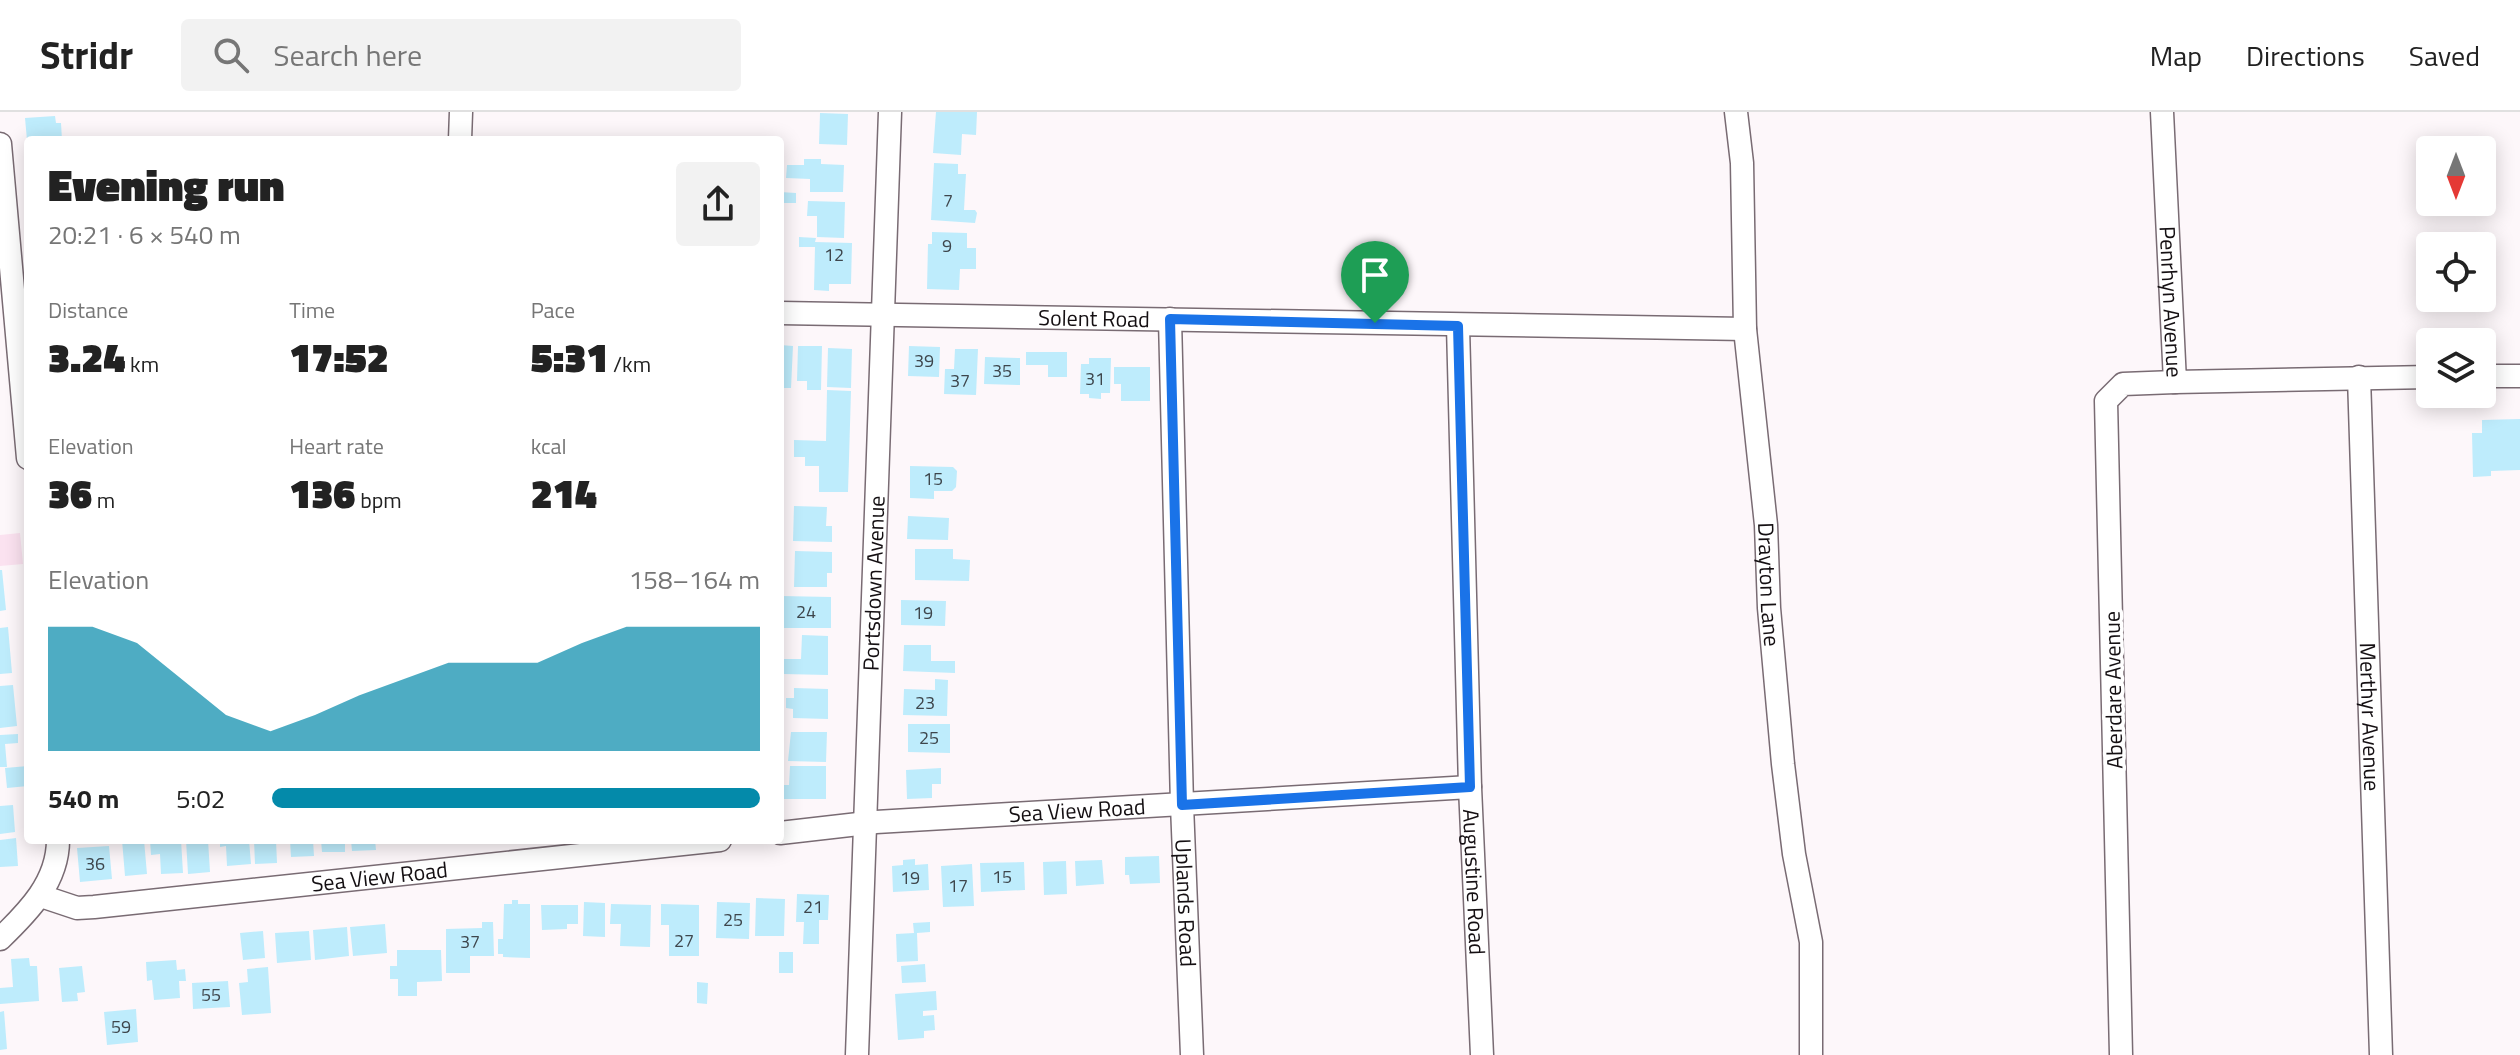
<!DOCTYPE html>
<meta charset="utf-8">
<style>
:root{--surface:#fff;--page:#f2f2f2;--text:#222;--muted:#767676;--line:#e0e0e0;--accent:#048aaa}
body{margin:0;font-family:"Titillium Web",sans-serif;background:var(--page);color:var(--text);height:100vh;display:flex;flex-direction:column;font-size:30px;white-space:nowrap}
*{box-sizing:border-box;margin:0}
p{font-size:26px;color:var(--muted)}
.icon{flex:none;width:44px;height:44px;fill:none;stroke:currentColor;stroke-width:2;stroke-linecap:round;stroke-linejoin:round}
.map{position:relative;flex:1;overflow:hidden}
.drawer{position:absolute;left:24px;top:24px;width:760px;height:708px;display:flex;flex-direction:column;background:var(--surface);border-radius:8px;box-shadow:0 4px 20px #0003}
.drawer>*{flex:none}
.needle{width:52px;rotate:180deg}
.controls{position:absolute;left:2416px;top:24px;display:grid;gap:16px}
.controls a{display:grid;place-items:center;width:80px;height:80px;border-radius:8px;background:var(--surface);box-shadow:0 4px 20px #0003;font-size:40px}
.pin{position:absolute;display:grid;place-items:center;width:68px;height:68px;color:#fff;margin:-82px -34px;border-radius:50% 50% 50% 0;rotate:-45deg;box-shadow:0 0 8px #0007}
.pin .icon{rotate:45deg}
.round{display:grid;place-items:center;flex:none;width:84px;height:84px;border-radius:8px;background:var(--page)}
.summary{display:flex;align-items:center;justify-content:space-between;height:136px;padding:0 24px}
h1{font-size:44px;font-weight:800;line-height:60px}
.metrics{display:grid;grid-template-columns:repeat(3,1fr);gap:12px;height:136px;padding:8px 24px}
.metrics div{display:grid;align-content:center}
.metrics b{font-size:40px;font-weight:800}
.metrics small{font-size:22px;font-weight:400}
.metrics p{font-size:22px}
.chart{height:224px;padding:16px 24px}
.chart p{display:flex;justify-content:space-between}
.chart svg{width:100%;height:144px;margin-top:8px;fill:var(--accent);opacity:.7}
ul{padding:0 24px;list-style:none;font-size:26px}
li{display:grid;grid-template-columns:128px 96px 1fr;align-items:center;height:60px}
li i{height:20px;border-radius:10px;background:var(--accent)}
header{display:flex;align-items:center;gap:48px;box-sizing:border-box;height:112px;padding:0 40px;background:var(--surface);border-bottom:2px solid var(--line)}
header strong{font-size:38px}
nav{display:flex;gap:44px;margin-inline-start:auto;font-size:28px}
.search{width:560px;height:72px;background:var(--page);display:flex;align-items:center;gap:20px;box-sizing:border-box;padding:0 28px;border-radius:8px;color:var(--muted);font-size:30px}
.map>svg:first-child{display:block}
.green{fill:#fbe2f0}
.building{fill:#beecfc}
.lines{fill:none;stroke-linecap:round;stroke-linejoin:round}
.street-casing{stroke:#796b73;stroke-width:25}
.street{stroke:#fff;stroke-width:22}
.route-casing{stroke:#fff;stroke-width:16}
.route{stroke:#1a73e8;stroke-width:10}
.labels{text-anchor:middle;stroke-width:7;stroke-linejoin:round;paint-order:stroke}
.number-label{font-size:18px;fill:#3e464c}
.street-label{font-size:22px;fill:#140f12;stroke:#fff}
</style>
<header>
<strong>Stridr</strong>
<div class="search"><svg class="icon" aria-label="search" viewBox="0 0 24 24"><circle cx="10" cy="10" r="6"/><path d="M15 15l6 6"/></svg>Search here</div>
<nav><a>Map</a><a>Directions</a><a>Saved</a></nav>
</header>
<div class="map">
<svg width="2520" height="943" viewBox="0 0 2520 943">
<rect width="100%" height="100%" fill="#fdf7fa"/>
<path class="green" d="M20,421L23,452L0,454V423Z"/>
<path class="building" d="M936,0H977L976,23L962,22L961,43L933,41Z
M820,1L848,2L847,33L819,32Z
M55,4L56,11H61L62,28H27L25,6Z
M804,47H821V52L844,53L843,80H810V67L786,66L787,53H804Z
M934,51L958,52V62H966L964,98H975L977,101L975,111L931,108Z
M780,80L796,81V91H780Z
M808,89L845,90L844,126L817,125V104H807Z
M932,120L967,121V136H976V157H960L959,178L927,177L928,132H932Z
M799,125L816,126L815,130L852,131L851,172H829V179L814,178L815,135H799Z
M780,233L793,234L791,276H780Z
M798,234H822L821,278H807V269H797Z
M909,234L940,235L939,265L908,264Z
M828,236L852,237L851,276L827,275Z
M955,237H978L976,283L944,282L945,257H954Z
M1026,240H1067V265H1048V253H1026Z
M985,245L1020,246V273L984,272Z
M1089,246H1111L1110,281H1101V287L1089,286V282H1080L1081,252H1089Z
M1114,255H1150V289H1121V272H1114Z
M827,278L851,279L848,380H819V354H805V345H794V328L826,329Z
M2520,307V358L2491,359V364L2473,365L2472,321H2482V308Z
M910,354L953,355L957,359L956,375L952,379H934V387L910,386Z
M794,394L827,395L826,414H832V430L793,429Z
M908,404L949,406L948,428L907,427Z
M915,437H953V447L970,448L969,469L915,468Z
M795,439L832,440V461H827V475H794Z
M0,458H2L6,498L0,499Z
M781,484L831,485V516H780Z
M901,488L946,489L945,514L901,513Z
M8,515L12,561L0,562V516Z
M802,523L828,524V563L783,562V547H801Z
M904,533H931V549H955V561L903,559Z
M935,567L948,568L947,604L903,603L904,577L935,578Z
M13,573L17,614L0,616V574Z
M794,576L828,577V607L793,606V597L786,596V586H794Z
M908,612H950V641L908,640Z
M791,620H827L826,650L788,649Z
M18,622V631L5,632L7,655H0V623Z
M28,654V674L7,676L5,656Z
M790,654H826V687H780V673H789Z
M941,656V672H932V686L907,687L906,658Z
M13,693L15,720L0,722V694Z
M16,726L18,754L0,755V728Z
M122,728H144L147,762L125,764Z
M150,728H181L183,761L161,762L160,742L151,743Z
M186,728H208L210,760L188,762Z
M220,728H249L251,752L227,754L226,734L220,735Z
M254,728H276L277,751L255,752Z
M290,728H313L314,744L291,745Z
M321,728H345V740H322Z
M351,728H375L376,738L352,739Z
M109,734L112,767L80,770L77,736Z
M1159,744L1160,771L1130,772L1129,763H1125V745Z
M915,747V753L928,752L929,778L893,780L892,754L903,753V748Z
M1102,748L1104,772L1076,774L1075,749Z
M1066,749L1067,782L1044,783L1043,750Z
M1024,750L1025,778L981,780L980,751Z
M972,752L974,794L943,795L941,754Z
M797,782L829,783L828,808H819V832H803L804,810H796Z
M756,786L785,787L784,824H755Z
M512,788H518V792H530V846L503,845V842H498V827H503L504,792H512Z
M584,790L605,791V825L583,824Z
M717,790L750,791L749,827L716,826Z
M611,792L651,793L650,835L620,834L621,812H610Z
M661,792L699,793V844H669V813H661Z
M541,793H578V812H567V817L542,818Z
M482,810H493L494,844H470V861H446V817L482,816Z
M930,810V820L917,821L918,849L897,850L896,822L914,821L913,811Z
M385,812L387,841L353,844L350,815Z
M347,815L349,844L315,848L313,818Z
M263,819L265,846L243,848L240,821Z
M309,819L311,848L277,851L275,821Z
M397,838H441L442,869L417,870V884H398V867H390V854H397Z
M779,840H793V861H779Z
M29,846L30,854H37L39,889L0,892V876L13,875L11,847Z
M176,848L177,858L185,857L186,869H179L180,886L154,888L152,868L147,869L146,850Z
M925,852L926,870L902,871L901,854Z
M82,854L85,880L77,881L78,889L62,890L59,856Z
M268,855L271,901L242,903L239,871L248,870L247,857Z
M228,869L230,895L193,897L192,871Z
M697,870L708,871L707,892L697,891Z
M936,879L937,898L923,899V904L934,903L935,918L924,919V926L898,928L895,882Z
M136,897L138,930L107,933L104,900Z
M4,899L7,937L0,938V900Z"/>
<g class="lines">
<g class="street-casing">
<g id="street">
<path id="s1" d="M1736,0L1742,51L1745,217L1766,413L1769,496L1783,652L1794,742L1811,830V943"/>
<path id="s2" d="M2162,0L2175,270L2430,265"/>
<path d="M460,28L461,0"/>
<path d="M0,32L28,346"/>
<path id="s3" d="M780,201L1745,217"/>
<path id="s4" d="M1170,207L1182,693L1192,943"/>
<path id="s5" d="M1458,214L1470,675L1482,943"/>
<path d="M2482,264H2520"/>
<path id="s6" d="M2359,265L2381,943"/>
<path id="s7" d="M780,721L876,710L1470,675"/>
<path id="s8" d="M41,784L77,796L94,795L720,728"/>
<path d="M0,827C28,800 58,770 58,728"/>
<path id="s9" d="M857,943L890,0"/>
<path d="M2121,943L2106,289L2123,272L2175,270"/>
</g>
</g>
<use href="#street" class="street"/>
</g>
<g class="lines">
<g class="route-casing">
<path id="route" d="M1170,207L1458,214L1470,675L1182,693Z"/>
</g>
<use href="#route" class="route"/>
</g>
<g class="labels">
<g class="number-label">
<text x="948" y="95">7</text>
<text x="947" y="140">9</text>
<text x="834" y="149">12</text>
<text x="924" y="255">39</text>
<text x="1002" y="265">35</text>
<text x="1095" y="273">31</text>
<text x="960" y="275">37</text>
<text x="933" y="373">15</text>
<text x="806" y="506">24</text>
<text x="923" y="507">19</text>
<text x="925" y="597">23</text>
<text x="929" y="632">25</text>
<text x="95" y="758">36</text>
<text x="1002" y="771">15</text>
<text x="910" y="772">19</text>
<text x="958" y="780">17</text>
<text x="813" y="801">21</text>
<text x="733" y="814">25</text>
<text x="684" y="835">27</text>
<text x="470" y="836">37</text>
<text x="211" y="889">55</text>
<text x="121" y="921">59</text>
</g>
<g class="street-label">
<text dy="8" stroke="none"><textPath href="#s2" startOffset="190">Penrhyn Avenue</textPath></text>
<text dy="8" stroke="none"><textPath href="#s3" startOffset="314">Solent Road</textPath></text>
<text dy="8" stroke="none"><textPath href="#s9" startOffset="472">Portsdown Avenue</textPath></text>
<text dy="8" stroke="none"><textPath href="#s1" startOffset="474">Drayton Lane</textPath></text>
<text transform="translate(2113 578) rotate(-91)" y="8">Aberdare Avenue</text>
<text dy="8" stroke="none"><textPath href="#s6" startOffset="340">Merthyr Avenue</textPath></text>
<text dy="8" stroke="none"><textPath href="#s7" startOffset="298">Sea View Road</textPath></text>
<text dy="8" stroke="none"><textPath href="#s8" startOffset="342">Sea View Road</textPath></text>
<text dy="8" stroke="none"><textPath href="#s5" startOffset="556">Augustine Road</textPath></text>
<text dy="8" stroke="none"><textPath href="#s4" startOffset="584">Uplands Road</textPath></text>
</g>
</g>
</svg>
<div class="controls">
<a><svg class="needle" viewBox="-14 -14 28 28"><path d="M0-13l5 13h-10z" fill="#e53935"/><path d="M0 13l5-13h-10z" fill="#767676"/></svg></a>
<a><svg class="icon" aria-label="locate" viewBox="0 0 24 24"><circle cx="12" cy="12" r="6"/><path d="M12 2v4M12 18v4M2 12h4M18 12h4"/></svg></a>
<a><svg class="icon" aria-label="layers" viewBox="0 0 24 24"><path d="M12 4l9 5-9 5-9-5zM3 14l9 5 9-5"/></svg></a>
</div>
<div class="pin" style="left:1375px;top:211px;background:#1e9e55"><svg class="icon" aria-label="arrive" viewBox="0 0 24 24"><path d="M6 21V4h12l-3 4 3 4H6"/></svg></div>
<section class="drawer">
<div class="summary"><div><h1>Evening run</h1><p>20:21 · 6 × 540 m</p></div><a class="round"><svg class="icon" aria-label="share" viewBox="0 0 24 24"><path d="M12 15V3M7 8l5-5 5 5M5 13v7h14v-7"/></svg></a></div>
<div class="metrics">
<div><p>Distance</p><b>3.24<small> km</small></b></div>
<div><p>Time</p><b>17:52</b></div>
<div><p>Pace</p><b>5:31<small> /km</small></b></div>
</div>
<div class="metrics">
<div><p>Elevation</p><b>36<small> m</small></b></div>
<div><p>Heart rate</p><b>136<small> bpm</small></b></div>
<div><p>kcal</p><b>214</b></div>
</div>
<div class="chart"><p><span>Elevation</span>158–164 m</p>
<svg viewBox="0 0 160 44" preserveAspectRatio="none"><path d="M0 44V6L10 6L20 11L30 22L40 33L50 38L60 33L70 27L80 22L90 17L100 17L110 17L120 11L130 6L140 6L150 6L160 6V44z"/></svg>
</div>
<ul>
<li><b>540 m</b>5:02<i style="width:100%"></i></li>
</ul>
</section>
</div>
